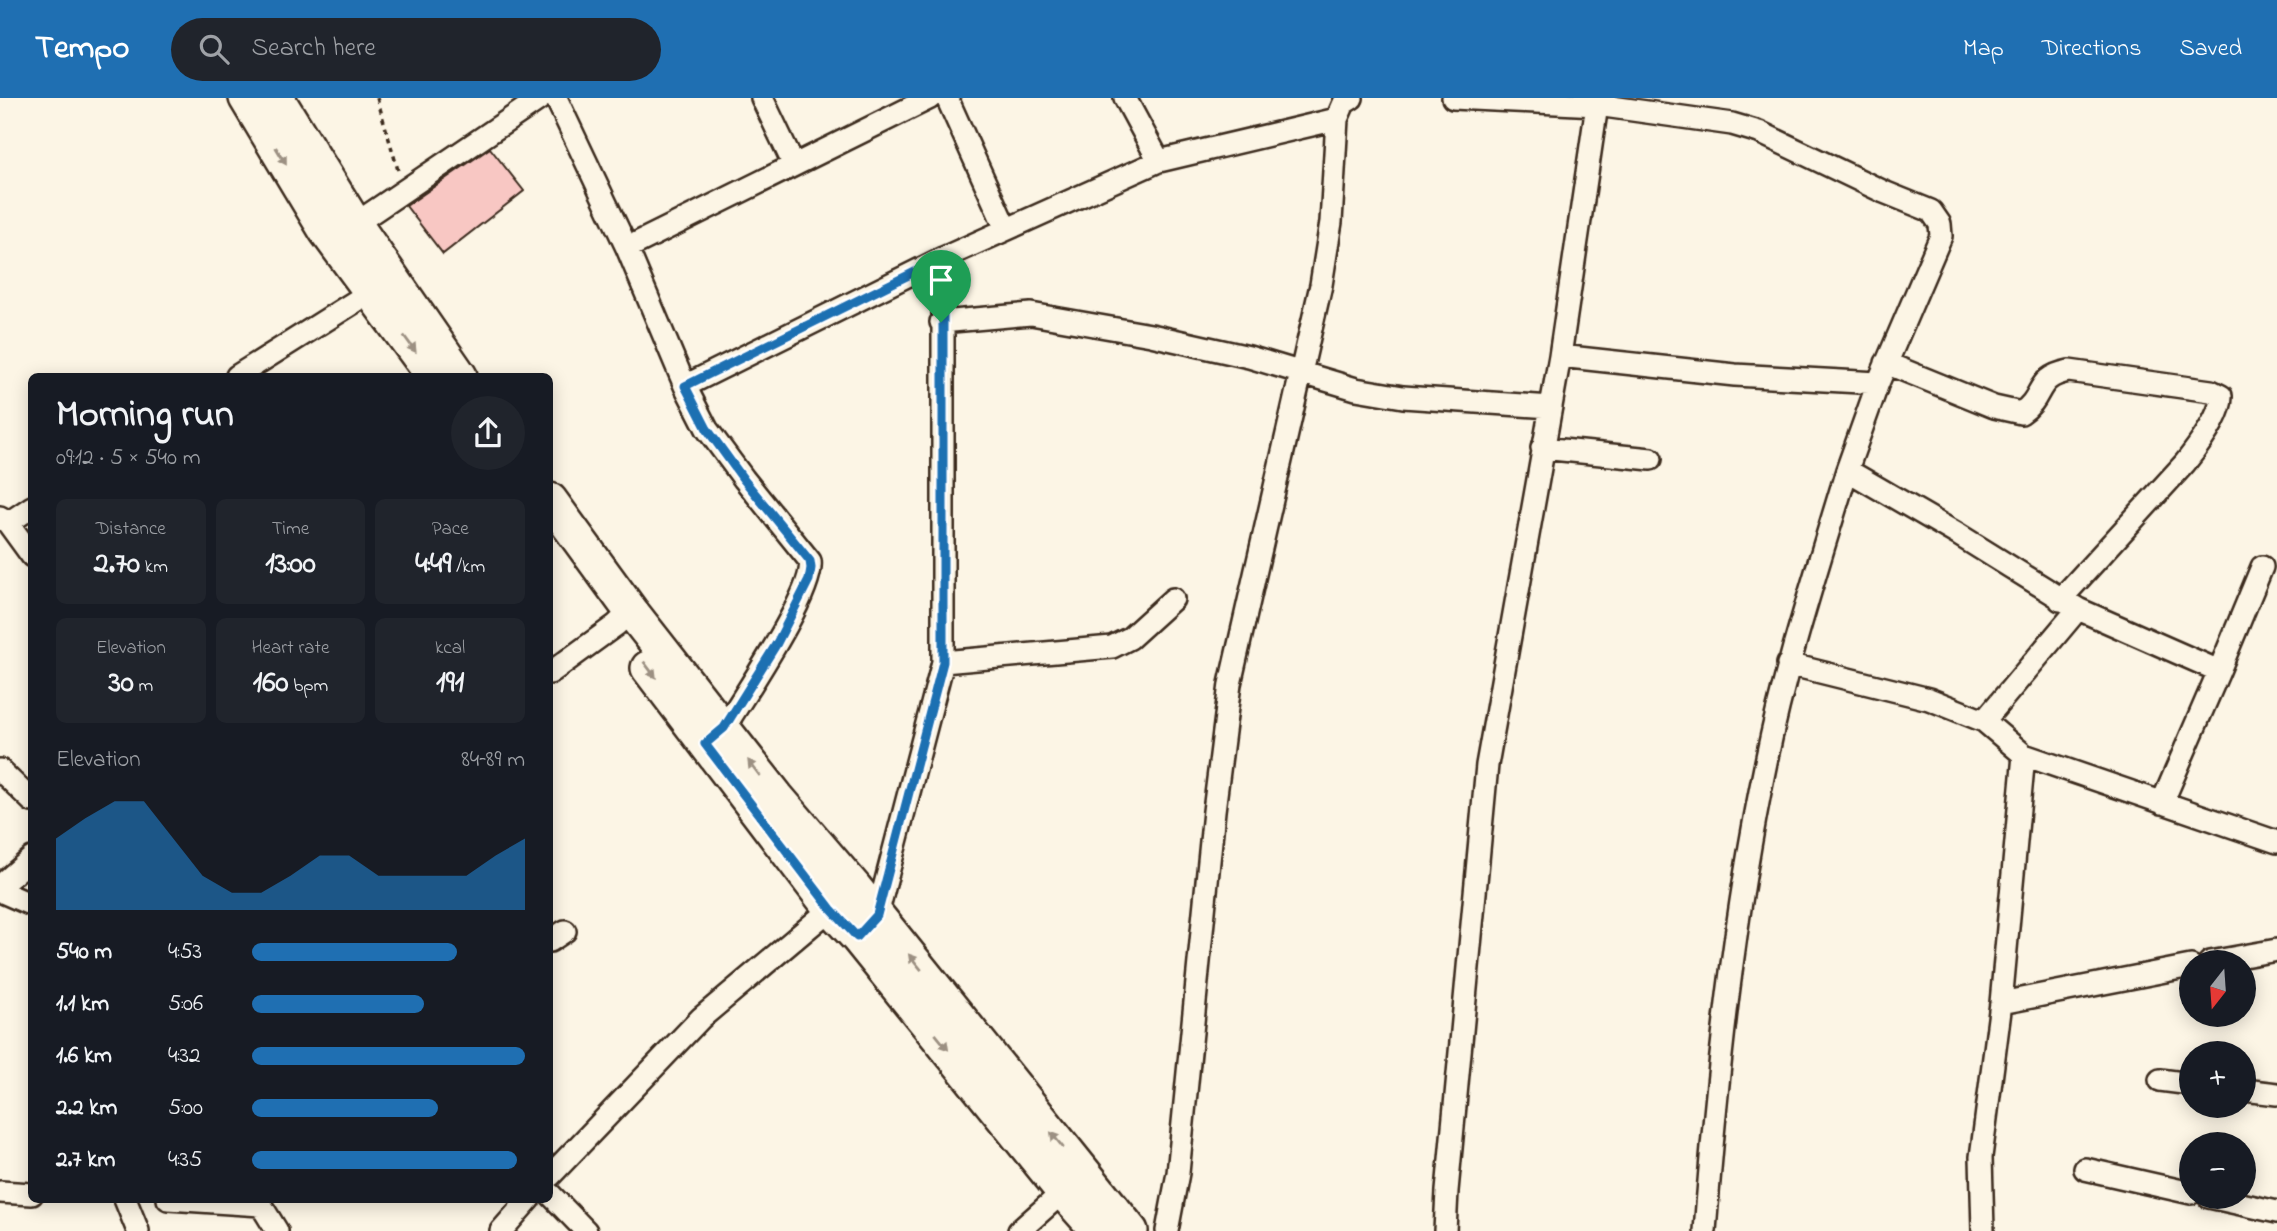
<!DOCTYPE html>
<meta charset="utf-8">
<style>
:root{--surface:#171b24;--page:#20242c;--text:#f1f3f6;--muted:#9ea1a6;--accent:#1f6fb2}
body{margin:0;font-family:"Indie Flower",sans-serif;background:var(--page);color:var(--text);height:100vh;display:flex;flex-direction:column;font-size:26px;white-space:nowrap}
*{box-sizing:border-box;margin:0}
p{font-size:23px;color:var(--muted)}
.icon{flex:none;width:38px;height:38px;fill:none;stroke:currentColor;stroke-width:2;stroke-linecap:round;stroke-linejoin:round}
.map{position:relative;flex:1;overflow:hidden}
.sheet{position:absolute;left:28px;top:275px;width:525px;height:830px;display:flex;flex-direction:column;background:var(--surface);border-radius:10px;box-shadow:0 4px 18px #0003}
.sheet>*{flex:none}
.needle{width:46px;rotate:197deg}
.tools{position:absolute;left:2179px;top:852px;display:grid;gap:14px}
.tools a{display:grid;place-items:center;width:77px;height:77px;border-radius:50%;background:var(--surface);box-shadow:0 4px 18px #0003;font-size:35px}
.pin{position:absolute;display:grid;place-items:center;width:60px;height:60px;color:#fff;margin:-72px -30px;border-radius:50% 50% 50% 0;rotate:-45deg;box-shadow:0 0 7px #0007}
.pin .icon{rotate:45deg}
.round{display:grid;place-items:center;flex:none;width:74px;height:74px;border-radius:37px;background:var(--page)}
.head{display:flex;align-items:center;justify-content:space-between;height:119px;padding:0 28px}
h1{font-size:38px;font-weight:800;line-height:52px}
.stats{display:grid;grid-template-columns:repeat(3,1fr);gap:10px;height:119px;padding:7px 28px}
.stats div{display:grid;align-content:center;border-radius:10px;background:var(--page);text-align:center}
.stats b{font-size:30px;font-weight:800}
.stats small{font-size:19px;font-weight:400}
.stats p{font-size:19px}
.chart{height:196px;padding:14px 28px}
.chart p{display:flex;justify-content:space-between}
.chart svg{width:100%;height:126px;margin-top:7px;fill:var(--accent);opacity:.7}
ul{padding:0 28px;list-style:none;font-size:23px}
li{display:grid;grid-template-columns:112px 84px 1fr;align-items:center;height:52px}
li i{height:18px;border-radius:9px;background:var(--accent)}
header{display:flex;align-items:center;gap:42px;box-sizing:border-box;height:98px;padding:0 35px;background:var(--accent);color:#fff}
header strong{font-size:33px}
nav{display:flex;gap:38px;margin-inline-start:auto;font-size:24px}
.search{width:490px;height:63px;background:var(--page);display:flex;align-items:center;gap:18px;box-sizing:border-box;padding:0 24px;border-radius:38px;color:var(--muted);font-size:26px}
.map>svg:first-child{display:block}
.building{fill:#f8c7c3;stroke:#3b2a1e;stroke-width:2}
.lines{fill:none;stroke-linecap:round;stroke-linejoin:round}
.minor-casing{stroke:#3b2a1e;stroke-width:26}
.primary-casing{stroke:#3b2a1e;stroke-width:38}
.path{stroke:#3b2a1e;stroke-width:3.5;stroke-dasharray:5 5;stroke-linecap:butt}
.minor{stroke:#fcf5e5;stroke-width:21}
.primary{stroke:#fcf5e5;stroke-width:33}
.oneway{fill:#9c9082}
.route-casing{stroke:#fff;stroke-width:14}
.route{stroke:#1f6fb2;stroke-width:9}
</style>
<header>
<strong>Tempo</strong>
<div class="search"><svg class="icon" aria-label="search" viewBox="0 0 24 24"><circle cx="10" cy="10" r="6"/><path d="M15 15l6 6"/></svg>Search here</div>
<nav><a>Map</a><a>Directions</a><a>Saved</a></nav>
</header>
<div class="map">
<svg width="2277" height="1133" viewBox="0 0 2277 1133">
<rect width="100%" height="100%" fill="#fcf5e5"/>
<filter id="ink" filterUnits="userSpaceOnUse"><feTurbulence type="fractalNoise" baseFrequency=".0143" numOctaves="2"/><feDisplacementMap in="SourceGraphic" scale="14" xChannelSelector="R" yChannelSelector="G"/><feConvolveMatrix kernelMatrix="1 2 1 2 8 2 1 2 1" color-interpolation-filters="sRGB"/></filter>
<g filter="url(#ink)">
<path class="building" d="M490,50L524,93L443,156L406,108Z"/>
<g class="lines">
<g class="minor-casing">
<path id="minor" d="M556,0L627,150L685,288
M762,0L794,67
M947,0L1006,131
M1125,0L1159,63
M1453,0L1597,7L1560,258
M1597,7L1732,26L1759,34L1884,94L1931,113L1940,126L1941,138L1878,285L1847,372
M355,126L541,0
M627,150L930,0
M941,224L1031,216L1151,237L1249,259L1356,291L1403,299L1551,309
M1886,265L1994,309L2021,315C2046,298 2033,280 2069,273L2211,293L2221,298C2222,317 2197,350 2185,365L2060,502
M237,278L380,188
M1542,350L1651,361
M0,419L8,425L32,458
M8,425L32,409
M2078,511L2219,573L2162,705
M943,564L1112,549L1130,540L1173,501
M1788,566L1929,601L1984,623L2024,657L2001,905L1981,1059L1983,1133
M2219,573L2262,469
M550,575L616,527L631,513
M715,638L724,630C742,600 816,492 810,463L744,381L707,331L685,288L943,160
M2024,657L2277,744
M0,672L32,703
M0,788L32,760
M0,793L32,807
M871,823L877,817L943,564V160L1159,63L1337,21
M550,843L565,833
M2210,864L2277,852
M2001,905L2191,868
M2160,982L2191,986
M2244,992L2277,996
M2085,1071L2191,1095
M550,1078L701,920L840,803
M0,1094L32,1096
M550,1096L586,1133
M2209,1099L2277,1114
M125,1101L138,1133
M168,1101L261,1107L277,1133
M501,1133L529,1101
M1019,1133L1073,1085
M1167,1133L1178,1075L1214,713L1230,586L1321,187L1331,124L1337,21L1344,5L1352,0
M1445,1133L1447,1093L1487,667L1560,258L1735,277L1878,285
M1705,1133C1717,976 1734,818 1766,664C1786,565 1818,469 1847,372L1959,437L2078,511L1984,623"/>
</g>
<g class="primary-casing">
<path id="primary" d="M246,0L326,133L433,278
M277,0L355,126L460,278
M550,402L631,513L777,699L855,790L1131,1133
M648,570L831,811L857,839L1064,1095L1098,1133"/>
</g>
<path class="path" d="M377,0L398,72"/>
<use href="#minor" class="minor"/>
<use href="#primary" class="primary"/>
</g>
<defs><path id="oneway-solid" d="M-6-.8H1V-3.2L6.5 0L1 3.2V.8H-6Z" transform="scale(1.75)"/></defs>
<g class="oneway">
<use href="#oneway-solid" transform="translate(281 58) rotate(59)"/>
<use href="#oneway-solid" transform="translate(410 246) rotate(54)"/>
<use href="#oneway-solid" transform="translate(650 572) rotate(53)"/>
<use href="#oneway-solid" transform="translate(754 670) rotate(-127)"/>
<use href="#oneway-solid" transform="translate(915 864) rotate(-129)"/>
<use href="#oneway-solid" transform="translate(942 944) rotate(51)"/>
<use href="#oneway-solid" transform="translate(1057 1042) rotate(-129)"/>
</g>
</g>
<g class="lines" filter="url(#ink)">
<g class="route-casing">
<path id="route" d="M943,160V564L877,817L857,839L831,811L705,646L724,630L777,545L809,482L811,470L810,463L744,382L707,331L685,288Z"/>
</g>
<use href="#route" class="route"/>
</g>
</svg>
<div class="tools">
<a><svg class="needle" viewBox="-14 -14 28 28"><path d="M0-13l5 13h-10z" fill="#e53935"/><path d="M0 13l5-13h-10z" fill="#9ea1a6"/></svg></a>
<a>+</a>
<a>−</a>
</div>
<div class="pin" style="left:941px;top:224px;background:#1e9e55"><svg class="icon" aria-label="arrive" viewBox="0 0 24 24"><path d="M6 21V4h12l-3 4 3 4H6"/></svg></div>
<section class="sheet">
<div class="head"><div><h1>Morning run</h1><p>09:12 · 5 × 540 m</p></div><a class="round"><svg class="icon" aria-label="share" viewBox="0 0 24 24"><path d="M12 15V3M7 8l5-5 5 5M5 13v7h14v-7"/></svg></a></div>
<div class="stats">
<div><p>Distance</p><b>2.70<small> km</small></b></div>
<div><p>Time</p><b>13:00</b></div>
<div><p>Pace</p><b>4:49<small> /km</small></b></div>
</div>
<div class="stats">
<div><p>Elevation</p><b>30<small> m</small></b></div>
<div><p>Heart rate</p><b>160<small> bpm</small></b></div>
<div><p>kcal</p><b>191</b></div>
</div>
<div class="chart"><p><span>Elevation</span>84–89 m</p>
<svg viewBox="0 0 160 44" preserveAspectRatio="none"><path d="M0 44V19L10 12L20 6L30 6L40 19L50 32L60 38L70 38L80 32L90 25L100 25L110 32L120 32L130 32L140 32L150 25L160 19V44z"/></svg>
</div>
<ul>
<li><b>540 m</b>4:53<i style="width:75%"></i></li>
<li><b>1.1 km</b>5:06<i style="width:63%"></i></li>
<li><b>1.6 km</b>4:32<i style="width:100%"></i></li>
<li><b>2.2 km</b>5:00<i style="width:68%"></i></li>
<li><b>2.7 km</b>4:35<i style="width:97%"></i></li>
</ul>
</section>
</div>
